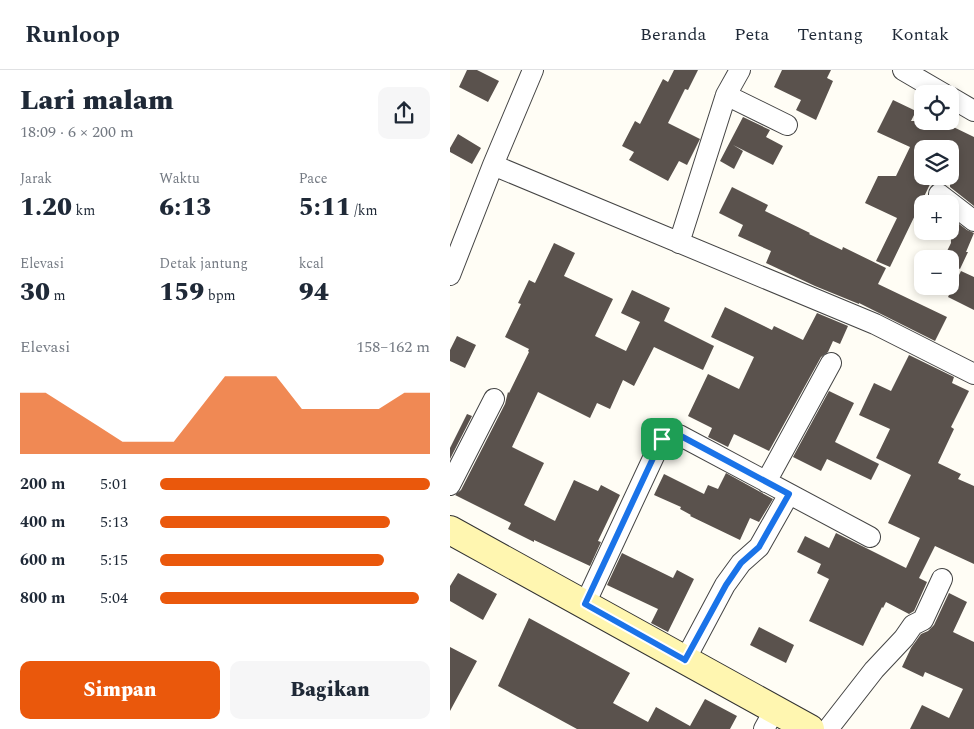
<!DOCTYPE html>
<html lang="id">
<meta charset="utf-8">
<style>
:root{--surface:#fff;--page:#f6f6f7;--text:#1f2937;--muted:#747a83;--line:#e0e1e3;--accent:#ea580c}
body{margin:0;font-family:Spectral,serif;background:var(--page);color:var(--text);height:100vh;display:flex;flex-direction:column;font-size:19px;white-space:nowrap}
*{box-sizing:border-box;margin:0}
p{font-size:16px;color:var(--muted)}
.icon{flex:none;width:28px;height:28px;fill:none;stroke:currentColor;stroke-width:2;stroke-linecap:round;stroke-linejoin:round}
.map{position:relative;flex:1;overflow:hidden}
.panel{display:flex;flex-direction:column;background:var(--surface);width:450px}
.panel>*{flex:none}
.tools{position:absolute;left:464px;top:15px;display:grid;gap:10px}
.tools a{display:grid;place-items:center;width:45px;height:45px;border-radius:10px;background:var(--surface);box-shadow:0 2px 8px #0003;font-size:25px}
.pin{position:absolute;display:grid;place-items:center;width:42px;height:42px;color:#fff;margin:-21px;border-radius:10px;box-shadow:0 2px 8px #0006}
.round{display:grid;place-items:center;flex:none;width:52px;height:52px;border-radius:10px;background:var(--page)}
.headline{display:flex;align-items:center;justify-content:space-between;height:85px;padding:0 20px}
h1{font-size:28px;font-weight:800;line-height:38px}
.metrics{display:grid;grid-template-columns:repeat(3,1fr);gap:8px;height:85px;padding:5px 20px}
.metrics div{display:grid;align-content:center}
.metrics b{font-size:25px;font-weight:800}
.metrics small{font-size:14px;font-weight:400}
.metrics p{font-size:14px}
.chart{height:140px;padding:10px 20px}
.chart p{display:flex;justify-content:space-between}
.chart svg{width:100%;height:90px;margin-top:5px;fill:var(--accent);opacity:.7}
.button{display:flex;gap:10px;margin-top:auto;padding:10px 20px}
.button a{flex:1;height:58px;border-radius:10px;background:var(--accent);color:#fff;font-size:20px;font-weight:800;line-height:58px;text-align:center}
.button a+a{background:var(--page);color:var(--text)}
ul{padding:0 20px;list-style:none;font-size:16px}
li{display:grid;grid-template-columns:80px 60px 1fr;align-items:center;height:38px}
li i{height:12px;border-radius:6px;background:var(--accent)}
header{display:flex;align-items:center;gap:30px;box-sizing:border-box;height:70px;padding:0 25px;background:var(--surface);border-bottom:1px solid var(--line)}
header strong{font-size:24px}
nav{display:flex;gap:28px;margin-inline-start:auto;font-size:18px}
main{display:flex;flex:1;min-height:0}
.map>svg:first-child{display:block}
.building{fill:#5a524d}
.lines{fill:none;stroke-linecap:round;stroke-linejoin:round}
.street-casing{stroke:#444;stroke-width:22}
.secondary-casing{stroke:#333;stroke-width:30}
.street{stroke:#fff;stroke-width:20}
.secondary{stroke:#fff6b0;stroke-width:28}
.route-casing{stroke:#fff;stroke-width:10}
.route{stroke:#1a73e8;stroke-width:6}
</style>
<header>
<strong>Runloop</strong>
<nav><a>Beranda</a><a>Peta</a><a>Tentang</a><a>Kontak</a></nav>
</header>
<main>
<section class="panel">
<div class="headline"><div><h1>Lari malam</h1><p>18:09 · 6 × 200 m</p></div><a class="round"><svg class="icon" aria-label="share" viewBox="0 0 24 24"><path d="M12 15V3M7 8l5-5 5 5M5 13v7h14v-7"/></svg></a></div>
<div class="metrics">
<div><p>Jarak</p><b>1.20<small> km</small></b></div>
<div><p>Waktu</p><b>6:13</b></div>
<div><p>Pace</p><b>5:11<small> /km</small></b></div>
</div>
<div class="metrics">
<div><p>Elevasi</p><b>30<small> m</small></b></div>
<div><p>Detak jantung</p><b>159<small> bpm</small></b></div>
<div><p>kcal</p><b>94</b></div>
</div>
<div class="chart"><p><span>Elevasi</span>158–162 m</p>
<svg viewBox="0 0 160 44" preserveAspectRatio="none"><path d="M0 44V14L10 14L20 22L30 30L40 38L50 38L60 38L70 22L80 6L90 6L100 6L110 22L120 22L130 22L140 22L150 14L160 14V44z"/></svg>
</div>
<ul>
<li><b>200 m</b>5:01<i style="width:100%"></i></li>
<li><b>400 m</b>5:13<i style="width:85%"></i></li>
<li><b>600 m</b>5:15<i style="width:83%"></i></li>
<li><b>800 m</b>5:04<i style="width:96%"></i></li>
</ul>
<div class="button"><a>Simpan</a><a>Bagikan</a></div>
</section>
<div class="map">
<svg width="524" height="659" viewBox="0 0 524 659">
<rect width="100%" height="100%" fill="#fffdf5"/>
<path class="building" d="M17,0H27L49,11L38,32L9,17Z
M224,0H248L238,20L235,19L218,53L250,69L237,95L229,91L218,111L179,90L184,82L172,76L185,51L190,54L213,9L218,12Z
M332,0H381L377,8L383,11L366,50L346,40L351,30L324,17Z
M443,30L466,41L461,51H491L524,67V136L500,117V74L498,79H472V106H484L440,197L426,191L447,148L415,133L428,106H446L460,77L427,62Z
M293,47L320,60L316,67L333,76L323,95L283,75L293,81L284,99L270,91Z
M8,64L31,78L22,94L0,82V78Z
M282,117L318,135L315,141L360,163L359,164L392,180L393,177L436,198L428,214L497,247L485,271L409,233V234L365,216L316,193L321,181L288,166L293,155L269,143Z
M500,147L517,160L524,163L516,182H518L510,199L500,194V189H493L501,173Z
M104,173L125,183L114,206L163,229L145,266L176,281L190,252L171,243L182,220L220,238L214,251L264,276L253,300L204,277L184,316L173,310L160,339L147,333L140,348L88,322L62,377L94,393L74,435L105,451L124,410L148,421L151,415L170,425L148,471L151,472L140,496L84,470V472L58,459L61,453L5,425L11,420L55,334L58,322L59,323L79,282L78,281L79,279L55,267L71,234L68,233L79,210L85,213Z
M511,201L524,207V240L498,227Z
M275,237L322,260L324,256L353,270L367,243L398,256L390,274L383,271L378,282L371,287L319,381L284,364L278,377L258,367L262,358L238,346L258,304L289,319L304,287L261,267Z
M7,266L26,275L15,298L0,291V280Z
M459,285L504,307L502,313L519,321L501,357L504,359L488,393L511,404L508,409L524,416V494L485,476L469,508L477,512L464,541L459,544L436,532L433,538L432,537L413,576L359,551L379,509L367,503L371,494L347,482L355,466L379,478L386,463L456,498L470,468L438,453L461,405L426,388L440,359L409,345L424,313L441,321Z
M379,321L404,333L385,372L429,394L421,410L377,389L371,401L343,387Z
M17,344L22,346L0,389V378Z
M276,403L323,429L309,452L300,448L290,470L240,446L241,445L230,439L231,437L204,425L214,404L254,424L258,415L268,419Z
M172,483L223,508L227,500L244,509L218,562L201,553L208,539L157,515Z
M8,503L47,524L33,550L0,531V516Z
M499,523L517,532L503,562L524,572V659H460L472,635L499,648L513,619L475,602L473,607L452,597L461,578L471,564L478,561L484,555Z
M79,548L180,603L163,633L198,652L206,637L240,656L255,629L287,646L280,659H127L48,616Z
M309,557L344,575L336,593L300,575Z
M0,577L27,591L0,641Z"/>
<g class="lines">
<g class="street-casing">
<path id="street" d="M453,0L494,24
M276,25L337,55
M500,27L524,41
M43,95L425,254L524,304
M489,124L524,151
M229,173L276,25L290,0
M0,205L43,95L83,0
M316,412L381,293
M0,415L44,329
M135,534L212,369L218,363L229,365L420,467
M235,590L275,515L291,493L309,477L339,424
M314,659L325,639
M378,659L424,600L454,568L463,555L473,550L492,509"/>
</g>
<g class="secondary-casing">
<path id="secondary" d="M0,460L360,659"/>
</g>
<use href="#street" class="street"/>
<use href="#secondary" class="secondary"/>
</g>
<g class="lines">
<g class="route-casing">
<path id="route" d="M218,363L229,365L339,424L309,477L291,493L276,515L235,590L135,534L212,369Z"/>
</g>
<use href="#route" class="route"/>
</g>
</svg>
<div class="tools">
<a><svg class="icon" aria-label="locate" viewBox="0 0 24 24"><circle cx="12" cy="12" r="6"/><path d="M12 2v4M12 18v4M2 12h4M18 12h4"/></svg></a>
<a><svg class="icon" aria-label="layers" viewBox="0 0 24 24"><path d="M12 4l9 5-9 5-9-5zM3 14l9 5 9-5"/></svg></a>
<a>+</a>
<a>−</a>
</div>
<div class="pin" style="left:212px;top:369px;background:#1e9e55"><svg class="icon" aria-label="arrive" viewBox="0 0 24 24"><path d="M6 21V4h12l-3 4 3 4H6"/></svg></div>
</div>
</main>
